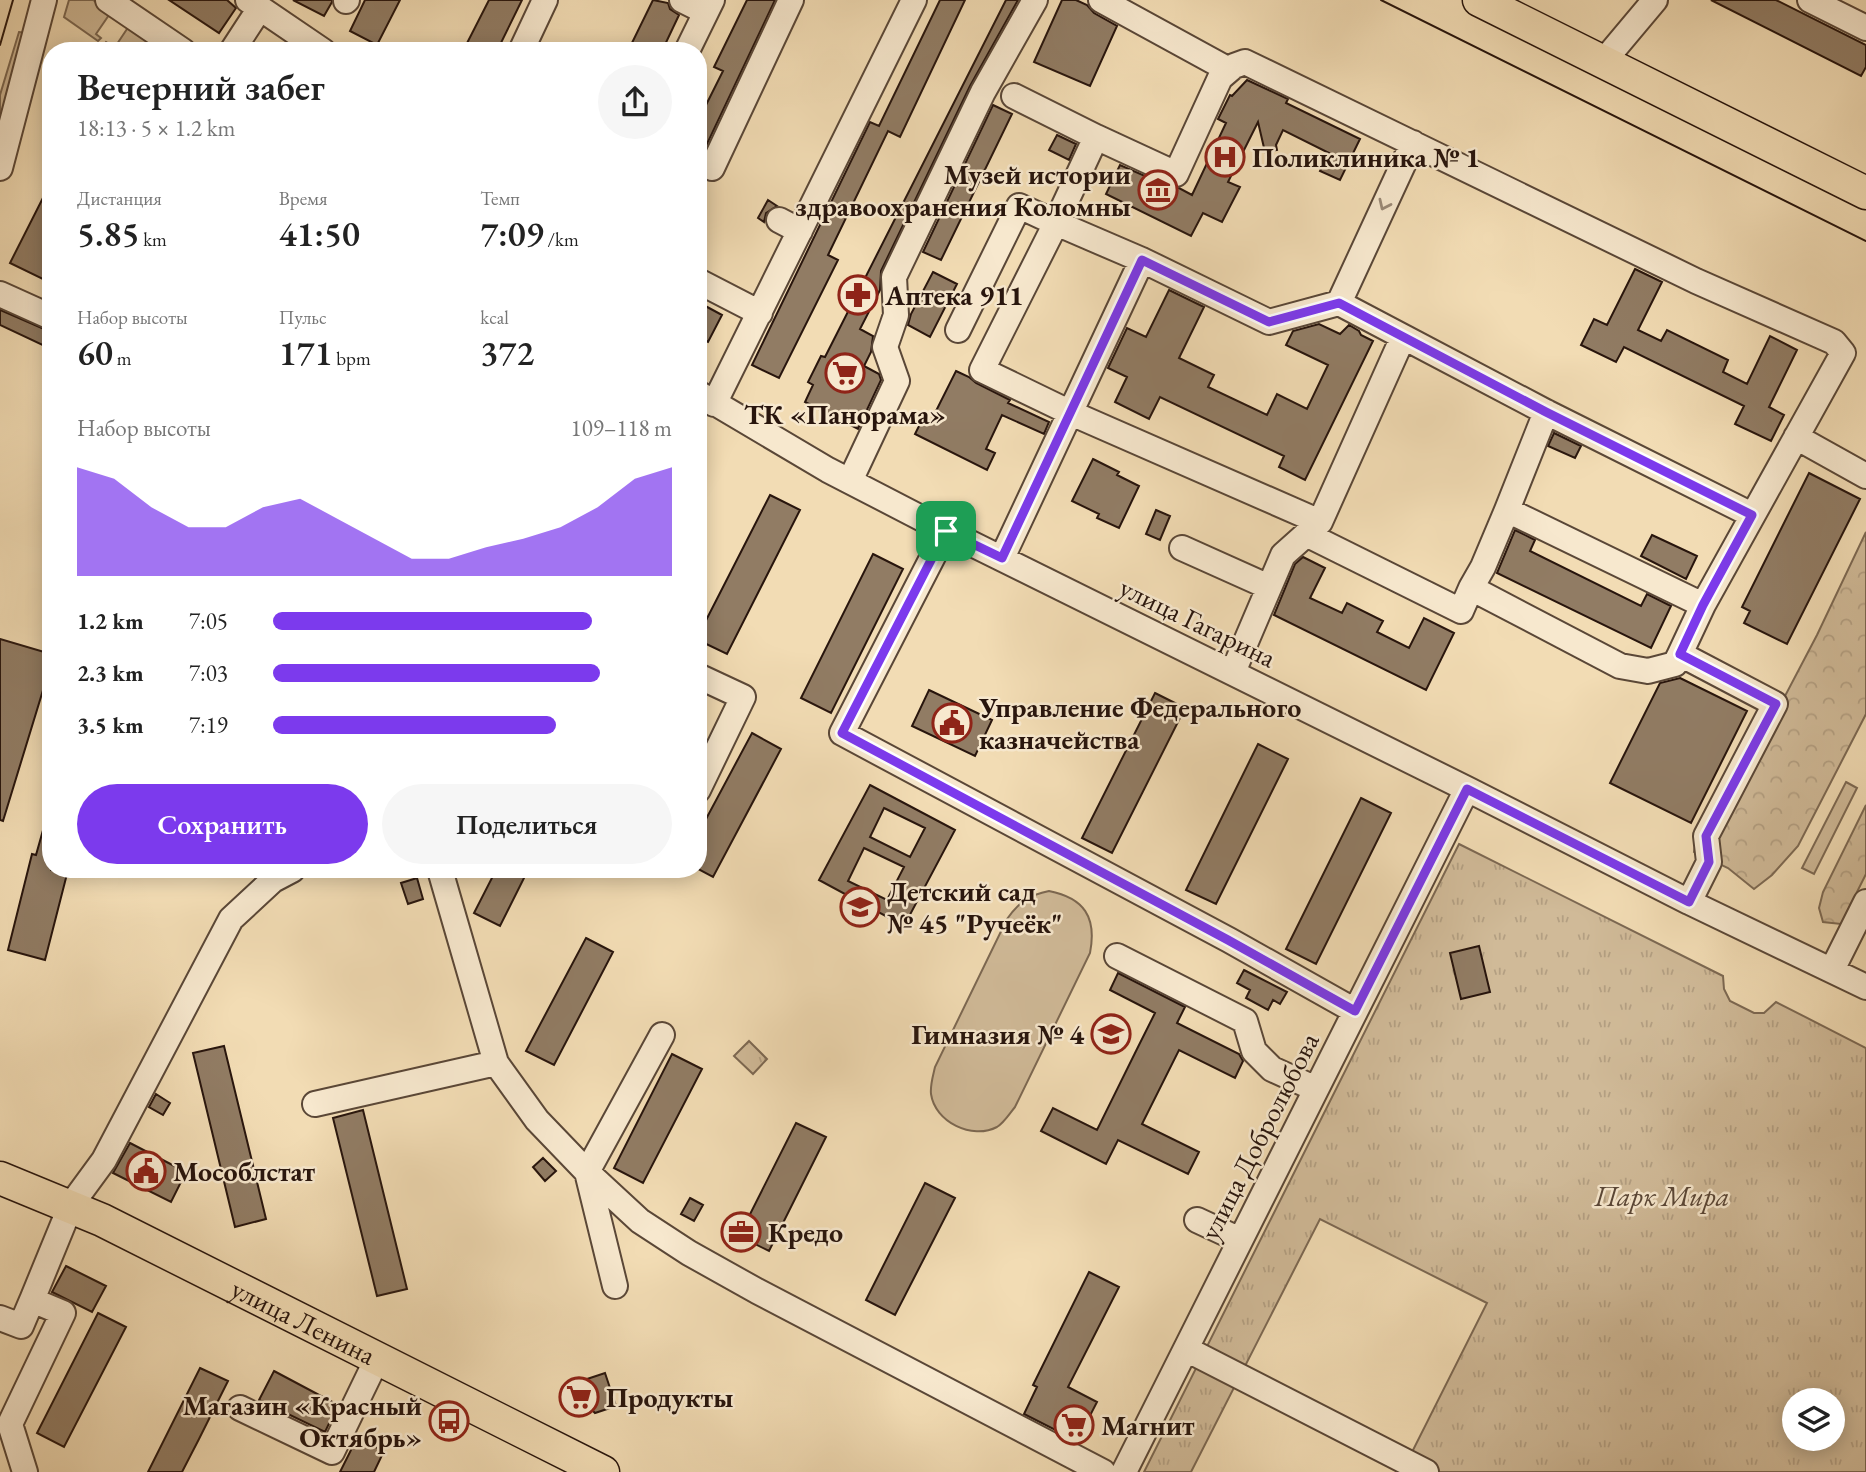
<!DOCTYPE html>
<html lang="ru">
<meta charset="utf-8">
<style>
:root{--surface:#fff;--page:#f6f6f6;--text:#222;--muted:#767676;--accent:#7c3aed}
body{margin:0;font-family:"EB Garamond",serif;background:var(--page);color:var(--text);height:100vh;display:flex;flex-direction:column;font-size:26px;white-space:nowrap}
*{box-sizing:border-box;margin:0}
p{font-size:23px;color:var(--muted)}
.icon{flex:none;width:38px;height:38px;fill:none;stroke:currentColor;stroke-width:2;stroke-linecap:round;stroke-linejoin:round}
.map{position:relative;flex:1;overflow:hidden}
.details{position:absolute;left:42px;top:42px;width:665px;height:836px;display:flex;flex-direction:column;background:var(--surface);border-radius:28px;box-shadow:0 4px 18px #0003}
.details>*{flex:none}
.fabs{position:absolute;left:1782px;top:1388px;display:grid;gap:14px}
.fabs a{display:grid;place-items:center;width:63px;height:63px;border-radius:50%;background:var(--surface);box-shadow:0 4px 18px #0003;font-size:35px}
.pin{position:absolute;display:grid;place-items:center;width:60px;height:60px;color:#fff;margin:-30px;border-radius:14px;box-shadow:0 4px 10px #0006}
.round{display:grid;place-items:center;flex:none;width:74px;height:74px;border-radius:37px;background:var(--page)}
.head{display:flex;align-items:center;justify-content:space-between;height:119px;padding:0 35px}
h1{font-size:38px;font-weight:600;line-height:52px}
.figures{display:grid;grid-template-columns:repeat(3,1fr);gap:10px;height:119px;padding:7px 35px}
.figures div{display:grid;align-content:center}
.figures b{font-size:35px;font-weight:600}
.figures small{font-size:19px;font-weight:400}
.figures p{font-size:19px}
.chart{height:196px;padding:14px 35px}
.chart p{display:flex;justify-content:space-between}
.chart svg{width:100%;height:126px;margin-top:7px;fill:var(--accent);opacity:.7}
.cta{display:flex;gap:14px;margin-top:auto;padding:14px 35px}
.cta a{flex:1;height:80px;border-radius:42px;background:var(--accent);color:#fff;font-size:28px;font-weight:600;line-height:80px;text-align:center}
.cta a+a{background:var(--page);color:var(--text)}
ul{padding:0 35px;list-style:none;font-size:23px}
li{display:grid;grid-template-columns:112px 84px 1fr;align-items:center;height:52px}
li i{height:18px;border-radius:9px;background:var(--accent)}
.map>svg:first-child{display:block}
.grass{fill:#d0ba98;stroke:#7c6852;stroke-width:2}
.forest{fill:url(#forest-crowns);stroke:#7c6852;stroke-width:2}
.park{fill:url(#park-tufts);stroke:#7c6852;stroke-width:2;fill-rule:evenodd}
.building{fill:#917c64;stroke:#28150d;stroke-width:2;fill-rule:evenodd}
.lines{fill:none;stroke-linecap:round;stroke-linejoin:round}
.minor-casing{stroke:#5a4737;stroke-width:28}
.major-casing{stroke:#28150d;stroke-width:35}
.minor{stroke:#f7e8ce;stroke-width:24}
.major{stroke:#f2dcb4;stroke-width:32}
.tram{stroke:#28150d;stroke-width:2}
.oneway{stroke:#9a8977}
.route-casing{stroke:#fff;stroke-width:14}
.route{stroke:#7c3aed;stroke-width:9}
.labels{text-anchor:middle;stroke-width:5;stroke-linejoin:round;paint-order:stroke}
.poi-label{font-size:28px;font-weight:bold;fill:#28150d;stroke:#f7e8ce;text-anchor:start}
.street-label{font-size:28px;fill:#28150d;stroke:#f7e8ce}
.park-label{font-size:28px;font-style:italic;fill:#5a4737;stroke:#f7e8ce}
</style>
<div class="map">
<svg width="1866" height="1472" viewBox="0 0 1866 1472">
<defs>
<pattern id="forest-crowns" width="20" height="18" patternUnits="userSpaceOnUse" patternTransform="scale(1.75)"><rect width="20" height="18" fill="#d0ba98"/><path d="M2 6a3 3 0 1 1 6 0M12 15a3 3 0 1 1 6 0" fill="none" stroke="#b39f82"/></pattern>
<pattern id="park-tufts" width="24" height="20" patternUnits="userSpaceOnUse" patternTransform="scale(1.75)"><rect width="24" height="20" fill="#d0ba98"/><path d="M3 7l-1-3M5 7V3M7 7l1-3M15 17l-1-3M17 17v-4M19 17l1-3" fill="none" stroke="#b39f82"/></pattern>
</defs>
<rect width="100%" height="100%" fill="#f2dcb4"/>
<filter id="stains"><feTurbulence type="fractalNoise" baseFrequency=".00286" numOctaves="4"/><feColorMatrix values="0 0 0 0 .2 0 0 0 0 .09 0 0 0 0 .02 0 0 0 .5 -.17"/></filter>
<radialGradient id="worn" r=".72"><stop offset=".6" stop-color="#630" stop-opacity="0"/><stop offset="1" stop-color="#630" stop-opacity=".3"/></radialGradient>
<path class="grass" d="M69,0H93L111,12L96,34L101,38L98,41L64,17Z
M129,26L176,51H113L104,45L106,42L115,47Z
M19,32L27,33L0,125V95Z
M1846,782L1857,788L1814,874L1802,868Z
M1049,891C1084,898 1097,917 1090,953L1015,1107C1010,1113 1004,1123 997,1127C972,1140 935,1122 931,1094C930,1085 933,1076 935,1067L1007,919C1019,902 1029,895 1049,891Z"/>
<path class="forest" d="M1866,532V714L1798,846L1772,875L1754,889L1728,868L1694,852L1696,841L1730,801L1817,635Z
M1866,805V874L1841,924L1823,922L1819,908L1823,892Z"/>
<path class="park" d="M1459,844L1723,976L1724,989L1730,1001L1754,1013H1764L1776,1002L1866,1048V1472H1402L1487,1303L1320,1219L1191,1472H1144ZM1794,1400H1832V1438H1794Z
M749,1041L767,1059L753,1074L734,1056Z"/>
<path class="building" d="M169,0H227L236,8L219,33Z
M293,0H332V2L324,16Z
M365,0H400L377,45L350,31Z
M489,0H522L497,51H463Z
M653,0L668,3L670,9L679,15L662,51H628Z
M747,0H775L698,163V121L723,71L714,67Z
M940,0H965L900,137L888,131L828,255L838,260L779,378L752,365L870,122L879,126Z
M1006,0H1018L970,86L881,271L880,290L860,329L873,336L871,352L864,366L879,374L881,380L858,429L805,402L813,385L808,382L821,356L825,357Z
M1062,0H1076L1087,5L1094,13L1117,26L1090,86L1034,62Z
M1711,0H1776L1866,45V67L1861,76Z
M1247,80L1288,99L1286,103L1360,139L1340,180L1320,171L1329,153L1283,130L1276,145L1277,150L1265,152L1258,122L1228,182L1240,187L1222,222L1203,213L1191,236L1106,194L1120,165L1170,187L1179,188L1192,195L1226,123L1218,119L1230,95L1232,96Z
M993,105L1012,114L941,260L923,252Z
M1057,135L1076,144L1069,160L1049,150Z
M51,182V283L10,263Z
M768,200L777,206L766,213L764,222L758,218Z
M1635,269L1662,282L1638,330L1661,341L1667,330L1728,360L1723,372L1747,384L1770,336L1797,350L1769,407L1784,415L1771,441L1735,424L1744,406L1624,347L1616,362L1581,345L1594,319L1607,325Z
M933,272L957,284L930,337L908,325L911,314Z
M1169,290L1204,307L1179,358L1214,375L1208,387L1267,415L1277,394L1307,409L1328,365L1286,345L1293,331L1319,324L1340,334L1349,325L1359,331L1361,335L1373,341L1305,480L1279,467L1284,456L1160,397L1149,419L1115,402L1127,377L1108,368L1127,328L1146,337Z
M698,302L722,315L708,342L698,337Z
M0,310L51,332V349L0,325Z
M956,371L969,377L976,383L1010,400L1008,403L1049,422L1044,434L1002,415L986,449L995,453L987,470L915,434L923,418L931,421Z
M1554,433L1581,446L1575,458L1548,446Z
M1093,459L1119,472L1117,475L1139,486L1119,528L1097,518L1099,514L1072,501Z
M1809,473L1860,499L1787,644L1744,623L1750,611L1742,607Z
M770,495L800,510L727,654L698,640V636Z
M1156,510L1170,516L1160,540L1146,534Z
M1515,530L1535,540L1530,551L1641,606L1647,594L1671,606L1651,648L1497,573Z
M1652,535L1697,556L1686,579L1641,556Z
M873,554L903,569L831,713L801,698Z
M1303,557L1325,568L1310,598L1342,613L1347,603L1383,621L1377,632L1409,648L1424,618L1454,633L1426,690L1274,615L1295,564Z
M0,639L51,654V664L3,821L0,820Z
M1680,678L1747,711L1691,823L1610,783L1660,683Z
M929,690L992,720L975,756L912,726Z
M1155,693L1185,708L1112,853L1082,838Z
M752,733L781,749L713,877L698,869V834Z
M1258,744L1288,759L1216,904L1186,890Z
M870,785L955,830L904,926L819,880ZM884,808L925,828L910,857L870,837ZM864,848L904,867L887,900L848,881Z
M1361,798L1391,813L1316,964L1286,949Z
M47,816H51V870H68L45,960L8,950L32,854L36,855Z
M496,870H528L500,926L474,913Z
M417,878L423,899L408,904L401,883Z
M586,938L613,952L554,1065L526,1051Z
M1479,946L1490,992L1461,999L1450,953Z
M1244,970L1287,992L1280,1004L1273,1000L1268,1010L1246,998L1250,990L1237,983Z
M1118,973L1185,1007L1177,1023L1239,1054L1243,1061L1235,1078L1179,1050L1142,1124L1199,1152L1188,1174L1118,1140L1106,1164L1041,1131L1053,1108L1097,1130L1137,1049L1155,1013L1110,990Z
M224,1046L266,1219L235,1227L193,1053Z
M672,1054L702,1069L643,1183L614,1168Z
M156,1094L170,1103L163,1115L149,1107Z
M363,1110L407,1289L377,1296L333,1118Z
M796,1123L826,1137L769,1251L739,1236Z
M130,1143L186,1172L171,1202L113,1173Z
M543,1158L556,1171L545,1181L533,1167Z
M925,1183L955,1198L895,1315L866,1300Z
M690,1198L703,1205L694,1221L681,1214Z
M66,1266L106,1286L92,1312L52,1292Z
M1089,1272L1119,1287L1068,1387L1097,1402L1077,1441L1024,1414L1037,1387L1033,1385Z
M98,1313L126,1327L64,1447L37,1433Z
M200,1368L228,1381L199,1439L182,1472H148Z
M274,1371L338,1405L325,1432L259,1400Z
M605,1373L616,1406L595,1413L583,1401L578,1403L572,1384Z
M357,1438L384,1451L374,1472H340Z"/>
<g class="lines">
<g class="minor-casing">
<path id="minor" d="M108,0L183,51
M248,0L323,51
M682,0L706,12
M1101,0L1229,70
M1810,0L1866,28
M346,1L347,0
M232,51L260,8
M521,51L545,0
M687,51L712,0
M1603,62L1655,0
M1014,96L1096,137
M0,168L44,0
M712,168L791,0
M779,220L800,231
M1142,260L1056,223L1096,137L1176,174L1220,78L1234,66L1245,62L1696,281L1834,342L1843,353L1703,605L1680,654L1775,704L1706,836L1709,862L1689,902
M698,281L760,313
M0,294L51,317
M1339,303L1546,412L1752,515
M958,330L1019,206L1056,223L982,370L1071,413L1320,522
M698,393L828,470L946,531L1467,789L1689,902L1866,987
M714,404L914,0
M1796,437L1866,476
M850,481L897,381L885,347L896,315L894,277L983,92L1035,0
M1507,510L1546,412
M946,531L842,733L1229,940L1355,1011
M1306,534L1461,611L1471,588L1620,666L1648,671L1675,664L1680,654
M1182,548L1269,587
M1002,558L1142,260L1269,322L1339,303L1413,143
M1471,588L1483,567L1507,510L1703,605
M1233,672L1283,555L1320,522L1403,337
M698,676L743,697L698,790
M440,870L496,1063L537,1120L587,1172L640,1221L689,1253L757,1291L1103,1472
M1117,956L1245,1021L1254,1051L1272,1069L1316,1089
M1832,970L1866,902
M315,1104L496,1063
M1197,1220L1240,1240
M615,1286L587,1172L662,1035
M0,1318L21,1326L32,1300
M1186,1349L1426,1472
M240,1408L332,1452L377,1359
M25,1472L10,1424L63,1313L32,1300L71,1205L104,1160L231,919L273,880L292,870
M1124,1472L1467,789"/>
</g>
<g class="major-casing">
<g id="major">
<path d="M1479,0L1866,193"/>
<path id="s1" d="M0,1178L102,1220L603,1472"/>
</g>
</g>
<use href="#minor" class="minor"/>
<use href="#major" class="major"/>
<path class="tram" d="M1381,0L1866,241
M0,45L13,0"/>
</g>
<defs><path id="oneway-chevron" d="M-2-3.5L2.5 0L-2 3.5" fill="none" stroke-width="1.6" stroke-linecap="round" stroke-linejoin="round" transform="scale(1.75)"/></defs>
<use class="oneway" href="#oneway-chevron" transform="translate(1384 205) rotate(115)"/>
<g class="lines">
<g class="route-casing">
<path id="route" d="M1142,260L1269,322L1339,303L1546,412L1752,515L1703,605L1680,654L1776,704L1706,836L1709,862L1689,902L1467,789L1355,1011L1228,940L842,733L946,531L1002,558Z"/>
</g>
<use href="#route" class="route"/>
</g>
<defs>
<g id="hospital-ring" transform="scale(2.0125)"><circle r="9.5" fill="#f7e8ce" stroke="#8f2418" stroke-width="1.5"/><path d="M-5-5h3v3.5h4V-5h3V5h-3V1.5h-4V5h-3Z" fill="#8f2418"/></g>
<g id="museum-ring" transform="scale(2.0125)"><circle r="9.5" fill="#f7e8ce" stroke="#8f2418" stroke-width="1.5"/><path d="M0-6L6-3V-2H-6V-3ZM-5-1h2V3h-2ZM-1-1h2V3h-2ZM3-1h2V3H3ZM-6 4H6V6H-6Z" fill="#8f2418"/></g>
<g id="pharmacy-ring" transform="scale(2.0125)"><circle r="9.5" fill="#f7e8ce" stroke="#8f2418" stroke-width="1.5"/><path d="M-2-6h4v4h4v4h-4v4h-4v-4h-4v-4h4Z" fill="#8f2418"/></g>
<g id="supermarket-ring" transform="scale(2.0125)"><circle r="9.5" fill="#f7e8ce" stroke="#8f2418" stroke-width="1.5"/><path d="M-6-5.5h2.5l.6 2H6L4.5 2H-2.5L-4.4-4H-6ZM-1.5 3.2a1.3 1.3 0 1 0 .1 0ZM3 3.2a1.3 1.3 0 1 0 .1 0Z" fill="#8f2418"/></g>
<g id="civic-ring" transform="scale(2.0125)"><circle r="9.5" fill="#f7e8ce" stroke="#8f2418" stroke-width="1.5"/><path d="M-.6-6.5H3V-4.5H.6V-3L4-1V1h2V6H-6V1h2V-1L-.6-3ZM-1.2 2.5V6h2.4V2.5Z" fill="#8f2418"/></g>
<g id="school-ring" transform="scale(2.0125)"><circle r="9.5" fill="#f7e8ce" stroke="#8f2418" stroke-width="1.5"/><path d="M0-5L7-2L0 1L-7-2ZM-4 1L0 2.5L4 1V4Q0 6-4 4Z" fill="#8f2418"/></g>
<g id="office-ring" transform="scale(2.0125)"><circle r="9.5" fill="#f7e8ce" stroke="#8f2418" stroke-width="1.5"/><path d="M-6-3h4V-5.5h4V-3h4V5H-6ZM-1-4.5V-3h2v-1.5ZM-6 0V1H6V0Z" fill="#8f2418"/></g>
<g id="bus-ring" transform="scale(2.0125)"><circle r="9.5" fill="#f7e8ce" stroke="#8f2418" stroke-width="1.5"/><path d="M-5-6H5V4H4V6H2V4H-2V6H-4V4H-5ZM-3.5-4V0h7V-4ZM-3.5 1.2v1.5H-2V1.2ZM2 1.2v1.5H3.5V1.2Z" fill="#8f2418"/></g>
</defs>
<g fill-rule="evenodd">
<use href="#hospital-ring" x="1225" y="157"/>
<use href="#museum-ring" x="1158" y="190"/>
<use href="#pharmacy-ring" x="858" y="295"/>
<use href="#supermarket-ring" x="845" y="373"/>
<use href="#civic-ring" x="952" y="723"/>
<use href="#school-ring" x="860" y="907"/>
<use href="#school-ring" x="1111" y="1034"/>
<use href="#civic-ring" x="146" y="1171"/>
<use href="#office-ring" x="741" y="1232"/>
<use href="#supermarket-ring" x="579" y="1397"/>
<use href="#bus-ring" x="449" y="1421"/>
<use href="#supermarket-ring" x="1074" y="1425"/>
</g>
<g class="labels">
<g class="poi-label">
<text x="1252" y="167">Поликлиника № 1</text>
<text x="1131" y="184" text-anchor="end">Музей истории<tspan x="1131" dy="32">здравоохранения Коломны</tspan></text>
<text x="885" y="305">Аптека 911</text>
<text x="845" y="424" text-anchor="middle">ТК «Панорама»</text>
<text x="979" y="717">Управление Федерального<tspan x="979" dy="32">казначейства</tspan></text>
<text x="887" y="901">Детский сад<tspan x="887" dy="32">№ 45 "Ручеёк"</tspan></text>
<text x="1084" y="1044" text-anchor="end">Гимназия № 4</text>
<text x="173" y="1181">Мособлстат</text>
<text x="768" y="1242">Кредо</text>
<text x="606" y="1407">Продукты</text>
<text x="422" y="1415" text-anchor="end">Магазин «Красный<tspan x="422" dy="32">Октябрь»</tspan></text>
<text x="1101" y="1435">Магнит</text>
</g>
<g class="street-label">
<text transform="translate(1198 622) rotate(26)" y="10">улица Гагарина</text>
<text transform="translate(1259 1136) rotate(-63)" y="10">улица Добролюбова</text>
<text dy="10" stroke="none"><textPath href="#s1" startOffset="336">улица Ленина</textPath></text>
</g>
<g class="park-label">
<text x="1662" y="1206">Парк Мира</text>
</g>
</g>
<rect width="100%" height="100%" filter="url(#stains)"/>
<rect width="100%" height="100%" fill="url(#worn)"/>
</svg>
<div class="fabs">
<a><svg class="icon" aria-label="layers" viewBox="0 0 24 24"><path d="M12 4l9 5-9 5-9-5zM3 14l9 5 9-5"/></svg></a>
</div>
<div class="pin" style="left:946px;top:531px;background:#1e9e55"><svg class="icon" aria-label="arrive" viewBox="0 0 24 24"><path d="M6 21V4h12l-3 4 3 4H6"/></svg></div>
<section class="details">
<div class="head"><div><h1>Вечерний забег</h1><p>18:13 · 5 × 1.2 km</p></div><a class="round"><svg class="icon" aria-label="share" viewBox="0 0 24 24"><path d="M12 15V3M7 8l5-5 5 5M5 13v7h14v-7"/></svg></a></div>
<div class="figures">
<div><p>Дистанция</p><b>5.85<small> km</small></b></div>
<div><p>Время</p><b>41:50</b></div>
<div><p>Темп</p><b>7:09<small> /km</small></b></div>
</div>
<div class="figures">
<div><p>Набор высоты</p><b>60<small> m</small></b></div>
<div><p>Пульс</p><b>171<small> bpm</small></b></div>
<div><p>kcal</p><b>372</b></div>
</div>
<div class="chart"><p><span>Набор высоты</span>109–118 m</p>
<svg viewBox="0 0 160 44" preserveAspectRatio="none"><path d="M0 44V6L10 10L20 20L30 27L40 27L50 20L60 17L70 24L80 31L90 38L100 38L110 34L120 31L130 27L140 20L150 10L160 6V44z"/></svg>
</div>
<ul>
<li><b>1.2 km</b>7:05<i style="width:80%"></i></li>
<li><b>2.3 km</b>7:03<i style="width:82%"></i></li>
<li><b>3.5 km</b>7:19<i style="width:71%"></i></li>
</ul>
<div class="cta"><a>Сохранить</a><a>Поделиться</a></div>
</section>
</div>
